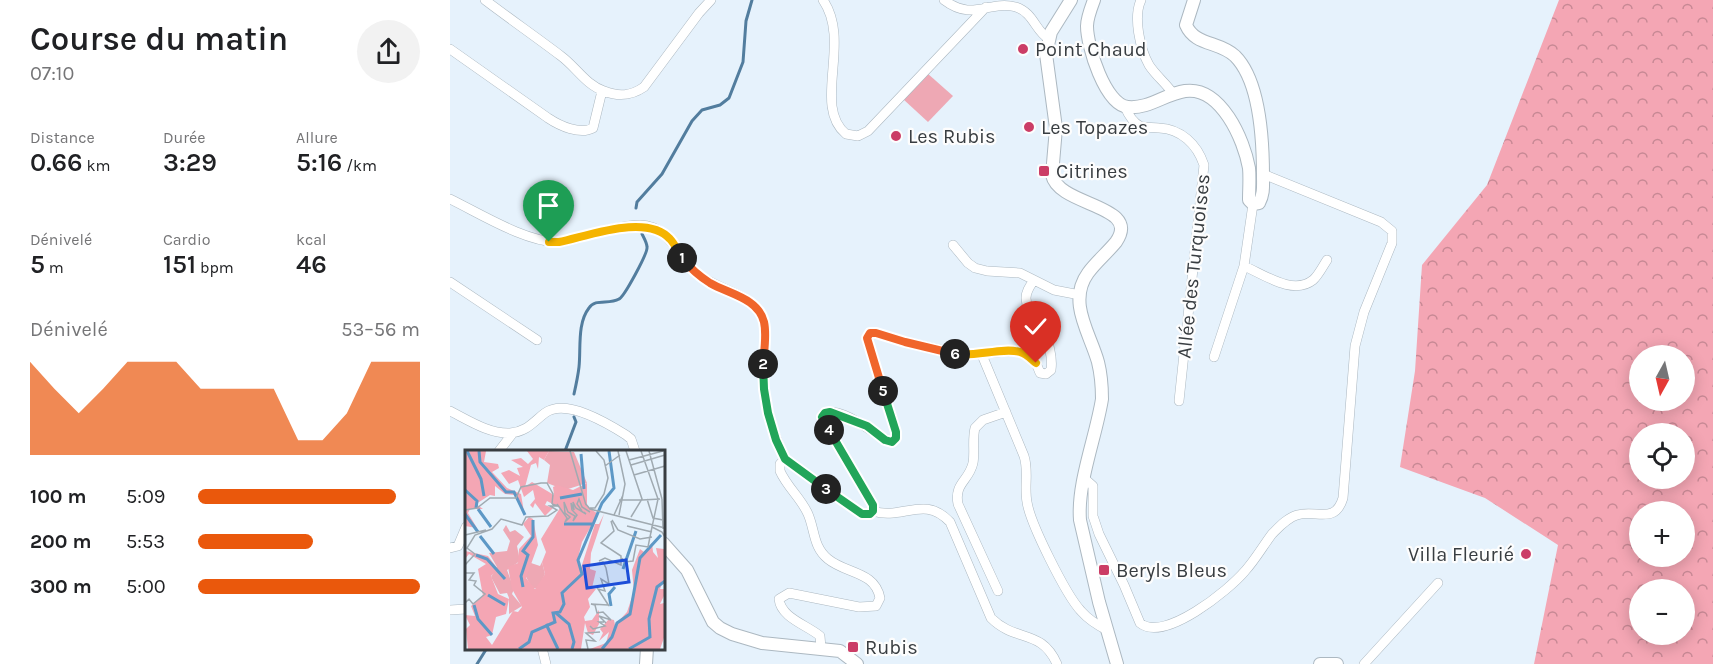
<!DOCTYPE html>
<html lang="fr">
<meta charset="utf-8">
<style>
:root{--surface:#fff;--page:#f2f2f2;--text:#202124;--muted:#757577;--accent:#ea580c}
body{margin:0;font-family:Karla,sans-serif;background:var(--page);color:var(--text);height:100vh;display:flex;flex-direction:column;font-size:22px;white-space:nowrap}
*{box-sizing:border-box;margin:0}
p{font-size:20px;color:var(--muted)}
.icon{flex:none;width:33px;height:33px;fill:none;stroke:currentColor;stroke-width:2;stroke-linecap:round;stroke-linejoin:round}
.map{position:relative;flex:1;overflow:hidden}
.details{display:flex;flex-direction:column;background:var(--surface);width:450px}
.details>*{flex:none}
.needle{width:39px;rotate:188deg}
.tools{position:absolute;left:1179px;top:345px;display:grid;gap:12px}
.tools a{display:grid;place-items:center;width:66px;height:66px;border-radius:50%;background:var(--surface);box-shadow:0 3px 15px #0003;font-size:30px}
.pin{position:absolute;display:grid;place-items:center;width:51px;height:51px;color:#fff;margin:-62px -26px;border-radius:50% 50% 50% 0;rotate:-45deg;box-shadow:0 0 6px #0007}
.pin .icon{rotate:45deg}
.km{position:absolute;width:30px;height:30px;margin:-15px;border-radius:50%;background:#222;color:#fff;font-size:16px;line-height:30px;text-align:center}
.round{display:grid;place-items:center;flex:none;width:63px;height:63px;border-radius:32px;background:var(--page)}
.headline{display:flex;align-items:center;justify-content:space-between;height:102px;padding:0 30px}
h1{font-size:33px;font-weight:600;line-height:45px}
.figures{display:grid;grid-template-columns:repeat(3,1fr);gap:9px;height:102px;padding:6px 30px}
.figures div{display:grid;align-content:center}
.figures b{font-size:26px;font-weight:600}
.figures small{font-size:16px;font-weight:400}
.figures p{font-size:16px}
.chart{height:168px;padding:12px 30px}
.chart p{display:flex;justify-content:space-between}
.chart svg{width:100%;height:108px;margin-top:6px;fill:var(--accent);opacity:.7}
ul{padding:0 30px;list-style:none;font-size:20px}
li{display:grid;grid-template-columns:96px 72px 1fr;align-items:center;height:45px}
li i{height:15px;border-radius:8px;background:var(--accent)}
main{display:flex;flex:1;min-height:0}
.map>svg:first-child{display:block}
.forest{fill:url(#forest-crowns);fill-rule:evenodd}
.garden{fill:#eea8b4}
.lines{fill:none;stroke-linecap:round;stroke-linejoin:round}
.stream{stroke:#527d9e;stroke-width:3}
.minor-casing{stroke:#acb8c1;stroke-width:10}
.major-casing{stroke:#acb8c1;stroke-width:14}
.minor{stroke:#fff;stroke-width:9}
.major{stroke:#fff;stroke-width:12}
.split-1-casing{stroke:#fff;stroke-width:12}
.split-2-casing{stroke:#fff;stroke-width:12}
.split-3-casing{stroke:#fff;stroke-width:12}
.split-4-casing{stroke:#fff;stroke-width:12}
.split-5-casing{stroke:#fff;stroke-width:12}
.split-6-casing{stroke:#fff;stroke-width:12}
.split-7-casing{stroke:#fff;stroke-width:12}
.split-1{stroke:#f5b400;stroke-width:8}
.split-2{stroke:#f0652b;stroke-width:8}
.split-3{stroke:#22a559;stroke-width:8}
.split-4{stroke:#22a559;stroke-width:8}
.split-5{stroke:#22a559;stroke-width:8}
.split-6{stroke:#f0652b;stroke-width:8}
.split-7{stroke:#f5b400;stroke-width:8}
.poi-dot{fill:#cb3d66;stroke:#fdfdfd;stroke-width:2}
.labels{text-anchor:middle;stroke-width:4.5;stroke-linejoin:round;paint-order:stroke}
.poi-label{font-size:20px;fill:#383d41;stroke:#fdfdfd;text-anchor:start}
.street-label{font-size:20px;fill:#383d41;stroke:#fdfdfd}
.inset-river{fill:none;stroke:#5d98c6;stroke-width:3}
.inset-road{fill:none;stroke:#a0aab1;stroke-width:1.5}
.view{fill:#1d4ed8;fill-opacity:0.15;stroke:#1d4ed8;stroke-width:3}
.inset-edge{fill:none;stroke:#383d41;stroke-width:3}
</style>
<main>
<section class="details">
<div class="headline"><div><h1>Course du matin</h1><p>07:10</p></div><a class="round"><svg class="icon" aria-label="share" viewBox="0 0 24 24"><path d="M12 15V3M7 8l5-5 5 5M5 13v7h14v-7"/></svg></a></div>
<div class="figures">
<div><p>Distance</p><b>0.66<small> km</small></b></div>
<div><p>Durée</p><b>3:29</b></div>
<div><p>Allure</p><b>5:16<small> /km</small></b></div>
</div>
<div class="figures">
<div><p>Dénivelé</p><b>5<small> m</small></b></div>
<div><p>Cardio</p><b>151<small> bpm</small></b></div>
<div><p>kcal</p><b>46</b></div>
</div>
<div class="chart"><p><span>Dénivelé</span>53–56 m</p>
<svg viewBox="0 0 160 44" preserveAspectRatio="none"><path d="M0 44V6L10 17L20 27L30 17L40 6L50 6L60 6L70 17L80 17L90 17L100 17L110 38L120 38L130 27L140 6L150 6L160 6V44z"/></svg>
</div>
<ul>
<li><b>100 m</b>5:09<i style="width:89%"></i></li>
<li><b>200 m</b>5:53<i style="width:52%"></i></li>
<li><b>300 m</b>5:00<i style="width:100%"></i></li>
</ul>
</section>
<div class="map">
<svg width="1263" height="664" viewBox="0 0 1263 664">
<defs>
<pattern id="forest-crowns" width="20" height="18" patternUnits="userSpaceOnUse" patternTransform="scale(1.5)"><rect width="20" height="18" fill="#f4a6b4"/><path d="M2 6a3 3 0 1 1 6 0M12 15a3 3 0 1 1 6 0" fill="none" stroke="#c78894"/></pattern>
</defs>
<rect width="100%" height="100%" fill="#e6f2fc"/>
<path class="forest" d="M1109,0H1263V664H1084L1108,545L1035,498L950,467L965,371L972,265L1037,185ZM1190,356H1234V400H1190ZM1190,434H1234V478H1190ZM1190,512H1234V556H1190ZM1190,590H1234V634H1190Z"/>
<path class="garden" d="M477,73L503,96L478,122L453,99Z"/>
<g class="lines">
<path class="stream" d="M186,208L187,202L212,174L242,121L252,110L270,105L279,98L293,62L296,21L302,0
M124,394C126,385 128,376 129,367C131,349 127,323 139,308C145,298 159,305 169,299C174,297 198,253 197,247C197,243 194,238 192,234
M115,451L126,422L124,417
M27,664L37,648"/>
<g class="minor-casing">
<path id="minor" d="M35,0C60,19 86,37 111,56C126,67 136,85 154,91C169,97 181,96 194,87L249,13L261,0
M373,0C402,42 362,106 396,134L408,136L418,131L536,7
M494,0C523,22 538,0 566,7C584,13 585,31 599,39
M691,0C683,17 690,49 699,65C706,76 717,84 724,95
M0,49L98,118C110,126 130,135 143,128L152,91
M675,107C678,114 682,122 690,126C696,128 702,127 709,128C731,129 747,144 754,165L729,401
M0,199C29,213 77,243 109,242C130,237 169,225 190,225C221,226 227,257 247,274C267,290 304,293 313,320C318,334 313,351 313,366C312,398 321,429 335,459
M503,245L518,263L525,268L537,271L570,273L604,290L630,295
M794,266C813,274 843,296 863,280C868,276 873,266 877,260
M0,282L87,340
M532,355L574,456C579,471 574,486 577,502C580,523 616,595 631,611C638,619 647,625 657,630
M764,357L794,266L803,204
M0,411C18,420 39,434 60,433C77,432 84,421 95,413C116,398 157,423 176,435L181,439L185,451
M49,451L63,433
M335,459L412,514H420L423,511V505L372,417C386,399 427,438 442,442L446,438V432L419,346L417,338L420,333H426L455,342L514,355L563,351L572,352L586,363L590,373L596,374L601,370C603,357 598,339 592,328C586,318 576,310 576,298C576,291 580,286 584,280
M335,459L330,464V471C337,487 351,498 358,514C365,530 363,547 378,559C396,574 425,571 430,598L426,606L409,607L339,593L329,599C331,618 357,625 370,636L371,648
M634,478L643,486V516L649,534L674,585L690,623C714,643 779,590 795,571C805,560 813,546 822,534C829,527 837,518 847,515C866,509 885,525 893,498L905,346L914,312L942,243V231L931,222L813,174
M423,511C452,521 474,494 500,522L541,618C566,643 591,628 607,664
M0,548L8,546L16,527
M548,591L508,504C504,483 519,481 523,463C525,452 522,440 525,428L533,420L556,412
M0,610L16,609
M92,648L96,664
M914,664L988,583"/>
</g>
<g class="major-casing">
<path id="major" d="M621,0L601,32L596,54L606,128L602,175C609,207 692,204 666,242C657,253 646,262 638,273C617,302 640,333 648,362C651,374 652,386 652,399C646,437 627,483 630,520L649,602L667,664
M644,0C641,8 637,18 637,26C637,46 655,105 678,107C699,109 715,94 735,91C771,86 794,140 799,168C800,178 799,190 799,200L803,204L809,203C814,194 813,186 813,176C813,142 810,81 785,56C769,41 745,46 736,25L744,0
M213,543L237,570L263,622L270,628L282,634L312,643L390,651L407,664
M196,664L197,648
M870,664H887"/>
</g>
<use href="#minor" class="minor"/>
<use href="#major" class="major"/>
</g>
<g class="lines">
<g class="split-1-casing">
<path id="split-1" d="M99,242H109C138,236 197,213 220,239C225,244 228,252 232,258"/>
</g>
<g class="split-2-casing">
<path id="split-2" d="M232,258C240,268 249,276 260,283C279,294 308,298 314,322C317,335 314,351 313,364"/>
</g>
<g class="split-3-casing">
<path id="split-3" d="M313,364L314,389L318,413L326,440L335,459L376,489"/>
</g>
<g class="split-4-casing">
<path id="split-4" d="M376,489L412,514H420L423,511V505L379,430"/>
</g>
<g class="split-5-casing">
<path id="split-5" d="M379,430L372,417L375,413L380,412L417,426L435,440L442,442L446,438V432L433,391"/>
</g>
<g class="split-6-casing">
<path id="split-6" d="M433,391L417,338L420,333H426L455,342L505,354"/>
</g>
<g class="split-7-casing">
<path id="split-7" d="M505,354C526,357 553,347 570,352C576,353 581,359 586,363"/>
</g>
<use href="#split-1" class="split-1"/>
<use href="#split-2" class="split-2"/>
<use href="#split-3" class="split-3"/>
<use href="#split-4" class="split-4"/>
<use href="#split-5" class="split-5"/>
<use href="#split-6" class="split-6"/>
<use href="#split-7" class="split-7"/>
</g>
<g class="poi-dot">
<circle cx="573" cy="49" r="6"/>
<circle cx="579" cy="127" r="6"/>
<circle cx="446" cy="136" r="6"/>
<rect x="588" y="165" width="12" height="12" rx="3"/>
<circle cx="1076" cy="554" r="6"/>
<rect x="648" y="564" width="12" height="12" rx="3"/>
<rect x="397" y="641" width="12" height="12" rx="3"/>
</g>
<g class="labels">
<g class="poi-label">
<text x="585" y="56">Point Chaud</text>
<text x="591" y="134">Les Topazes</text>
<text x="458" y="143">Les Rubis</text>
<text x="606" y="178">Citrines</text>
<text x="1064" y="561" text-anchor="end">Villa Fleurié</text>
<text x="666" y="577">Beryls Bleus</text>
<text x="415" y="654">Rubis</text>
</g>
<g class="street-label">
<text transform="translate(743 266) rotate(-84)" y="7">Allée des Turquoises</text>
</g>
</g>
<g transform="translate(15 450)">
<rect width="200" height="200" fill="#e6f2fc"/>
<path d="M84,1L109,2L122,33L100,40L82,33L85,15L79,10ZM41,75L45,82L50,80L59,87L52,96L55,111L42,120L49,139L47,144L57,156L44,164V148L42,143L35,144L26,127L32,117L24,103L42,101L45,91L38,80ZM77,112L80,124L73,138H67L60,125L66,113L75,116Z" fill="#eea8b4"/>
<path d="M0,1H21L19,12L33,14L34,18L27,22L42,38L56,44L59,62L49,45L40,44L30,36V46L25,45L11,54L18,59H5L3,63L12,78L0,76ZM62,1H84L79,10L74,7L73,19L71,13L66,15L60,37L67,32L89,45L88,37L92,35L108,40L122,33V56L133,64L117,92L113,108L116,118L130,74H134L139,64L126,103L125,119L131,121L127,138L131,139L123,149L125,157L119,167L120,171L127,170L134,160V174L128,185L123,183L120,173L116,199H3L1,179L5,175L0,165L10,166L6,156L18,146L13,119L21,114L4,104L0,109V101L23,106L33,119L26,126L33,144L44,149L41,164L31,167L27,185L21,187L27,195L48,161L53,162L57,157L47,139L43,117L53,113L54,99L66,86L58,74L64,67L68,69L73,95L61,128L70,139L80,124L77,112L81,102L76,89L95,58L82,51L80,55L88,58L80,66L70,53L68,58L65,55L70,49L68,40L59,47L53,30L44,34L36,23L44,20L55,26L52,18L58,17L46,10L56,8L63,14L68,9ZM187,93L188,102L193,108L191,98L199,99V129L195,139H199V146L195,154L199,153L200,185L195,199H125L141,193L144,182L134,191L138,183L135,179L144,169L149,170L150,175L162,162L169,141L167,120L175,99L179,102Z" fill="#f4a6b4"/>
<path class="inset-river" d="M2,1L16,29L19,46M14,1L15,12L41,42H49L60,65M116,4L119,39M0,40L12,51L11,58M95,48L117,44M13,59L26,77M0,64L13,82M99,74H128M15,86L29,104M11,105L22,109L40,129M158,119L171,81M58,137L56,126L63,105L58,101L68,87V70M23,145L40,155M9,155L13,169L27,185M146,156L144,144L150,137M91,163L104,174L109,192L107,199M81,174L93,199M54,199L64,192L67,182L90,172L88,163L95,162L99,154L97,143L117,124L113,110L137,53L149,38L144,1M137,199L147,187L152,173L165,164L175,108L196,85M164,199L185,187L184,169L192,137L200,131"/>
<path class="inset-road" d="M105,1L121,55M153,1L160,34L154,65M161,1L177,49L166,67M176,1L193,49M184,1L197,49M164,10L198,1M166,15L200,5M140,16L155,5M169,25L200,16M182,49L188,68L198,70M193,49L187,77L197,82L200,87M197,49L198,79M154,50H176M177,50L195,49M120,53L125,59L200,78M92,54L102,68L100,72L105,67L100,63L99,52L103,62L110,66L108,71L112,65L107,60L106,53L109,60L108,52L111,58L121,64L119,62M125,58H130L139,44L143,28L139,10L131,1M0,60L12,58L25,48H51L56,37L76,33H82L88,44L87,54M117,61L112,54L114,49L117,57L125,62M149,65L158,45M147,70L153,80L175,89L187,87M162,76L187,82M0,85L21,80M157,108L159,112L168,111L171,95L183,97L187,77M134,111L140,108L156,115V106L136,93L149,81L146,71M131,114L138,112L141,118L144,134L136,129L140,141L133,139L144,156M0,115L10,104L2,98L10,85L27,79L36,69L57,75L61,67L83,66L92,60L85,56H93L87,54M0,123H9L4,130L11,131L9,135L20,144L8,154L4,149L0,153M141,173L134,166L146,170L138,162L132,163L130,155L126,154L143,155M125,176L128,179L140,176L134,172H139M123,199L121,190L130,191L121,183L135,182"/>
<path class="view" d="M161,110L164,132L122,138L119,116Z"/>
<rect width="200" height="200" class="inset-edge"/>
</g>
</svg>
<div class="tools">
<a><svg class="needle" viewBox="-14 -14 28 28"><path d="M0-13l5 13h-10z" fill="#e53935"/><path d="M0 13l5-13h-10z" fill="#757577"/></svg></a>
<a><svg class="icon" aria-label="locate" viewBox="0 0 24 24"><circle cx="12" cy="12" r="6"/><path d="M12 2v4M12 18v4M2 12h4M18 12h4"/></svg></a>
<a>+</a>
<a>−</a>
</div>
<div class="pin" style="left:99px;top:242px;background:#1e9e55"><svg class="icon" aria-label="arrive" viewBox="0 0 24 24"><path d="M6 21V4h12l-3 4 3 4H6"/></svg></div>
<div class="pin" style="left:586px;top:363px;background:#d93025"><svg class="icon" aria-label="check" viewBox="0 0 24 24"><path d="M5 12l5 5 9-10"/></svg></div>
<b class="km" style="left:232px;top:258px">1</b>
<b class="km" style="left:313px;top:364px">2</b>
<b class="km" style="left:376px;top:489px">3</b>
<b class="km" style="left:379px;top:430px">4</b>
<b class="km" style="left:433px;top:391px">5</b>
<b class="km" style="left:505px;top:354px">6</b>
</div>
</main>
